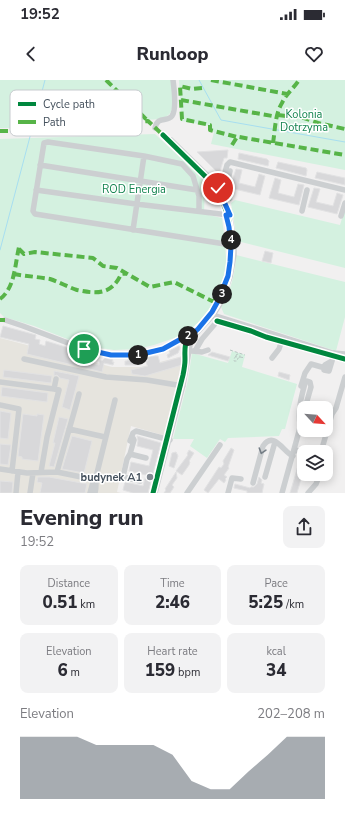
<!DOCTYPE html>
<meta charset="utf-8">
<style>
:root{--surface:#fff;--page:#f2f2f3;--text:#2b2b33;--muted:#7c7c81;--accent:#828991}
body{margin:0;font-family:"Nunito Sans",sans-serif;background:var(--page);color:var(--text);height:100vh;display:flex;flex-direction:column;font-size:15px;white-space:nowrap}
*{box-sizing:border-box;margin:0}
p{font-size:13px;color:var(--muted)}
.icon{flex:none;width:22px;height:22px;fill:none;stroke:currentColor;stroke-width:2;stroke-linecap:round;stroke-linejoin:round}
.map{position:relative;height:413px;overflow:hidden}
.sheet{display:flex;flex-direction:column;background:var(--surface);flex:1}
.sheet>*{flex:none}
.needle{width:26px;rotate:116deg}
.tools{position:absolute;left:297px;top:321px;display:grid;gap:8px}
.tools a{display:grid;place-items:center;width:36px;height:36px;border-radius:8px;background:var(--surface);box-shadow:0 2px 10px #0003;font-size:20px}
.pin{position:absolute;display:grid;place-items:center;width:34px;height:34px;color:#fff;margin:-17px;border:2px solid #fff;border-radius:50%;box-shadow:0 1px 4px #0007}
.km{position:absolute;width:20px;height:20px;margin:-10px;border-radius:50%;background:#222;color:#fff;font-size:11px;line-height:20px;text-align:center}
.round{display:grid;place-items:center;flex:none;width:42px;height:42px;border-radius:8px;background:var(--page)}
.summary{display:flex;align-items:center;justify-content:space-between;height:68px;padding:0 20px}
h1{font-size:22px;font-weight:800;line-height:30px}
.figures{display:grid;grid-template-columns:repeat(3,1fr);gap:6px;height:68px;padding:4px 20px}
.figures div{display:grid;align-content:center;border-radius:8px;background:var(--page);text-align:center}
.figures b{font-size:17px;font-weight:800}
.figures small{font-size:11px;font-weight:400}
.figures p{font-size:11px}
.chart{height:112px;padding:8px 20px}
.chart p{display:flex;justify-content:space-between}
.chart svg{width:100%;height:72px;margin-top:4px;fill:var(--accent);opacity:.7}
.status{display:flex;justify-content:space-between;align-items:center;height:28px;padding:0 20px;background:var(--surface);direction:ltr}
.status svg{height:11px;fill:currentColor}
header{display:flex;justify-content:space-between;align-items:center;height:52px;padding:0 20px;background:var(--surface);font-size:18px;font-weight:800}
.map>svg:first-child{display:block}
.commercial{fill:#e6e4de}
.green{fill:#d4f1e0}
.lines{fill:none;stroke-linecap:round;stroke-linejoin:round}
.stream{stroke:#a7def0;stroke-width:1}
.building{fill:#d8d8da;stroke:#e2e2e3}
.path{stroke:#b8c6c2;stroke-width:1;stroke-dasharray:3 2;stroke-linecap:butt}
.minor{stroke:#cccfd1;stroke-width:5.5}
.quiet{stroke:#57b448;stroke-width:4;stroke-dasharray:8 4;stroke-linecap:butt}
.cycleway-casing{stroke:#fff;stroke-width:8}
.cycleway{stroke:#00873e;stroke-width:5}
.oneway{stroke:#757e86}
.route-casing{stroke:#fff;stroke-width:8}
.route{stroke:#1a73e8;stroke-width:5}
.poi-dot{fill:#828991;stroke:#fff;stroke-width:1.5}
.labels{text-anchor:middle;stroke-width:3;stroke-linejoin:round;paint-order:stroke}
.park-label{font-size:11px;fill:#13844f;stroke:#fff}
.poi-label{font-size:11px;font-weight:bold;fill:#46525e;stroke:#fff;text-anchor:end}
.key{fill:#fff;stroke:#c8cbcf;stroke-width:1}
.key-label{font-size:11px;fill:#46525e}
</style>
<div class="status"><b>19:52</b><svg viewBox="0 0 49 12"><path d="M0 12V9h3v3zM5 12V6h3v6zM10 12V3h3v9zM15 12V0h3v12zM26 1h20v11H26zM47 4h2v5h-2z"/></svg></div>
<header><svg class="icon" aria-label="back" viewBox="0 0 24 24"><path d="M15 5l-7 7 7 7"/></svg>Runloop<svg class="icon" aria-label="heart" viewBox="0 0 24 24"><path d="M12 20l-8-8c-3-5 5-10 8-4 3-6 11-1 8 4z"/></svg></header>
<div class="map">
<svg width="345" height="413" viewBox="0 0 345 413">
<rect width="100%" height="100%" fill="#f1f0f0"/>
<path class="commercial" d="M0,258L112,287H141L183,276L184,282V290L166,356L131,346L117,412L121,413H0Z"/>
<path class="green" d="M0,0H172C172,9 174,20 172,28C170,44 145,37 134,42C131,43 129,45 126,47H121L111,42L105,40H93L82,47H49L39,40H23L12,48H0Z
M179,0H345V90L211,64L214,52L210,51V46L181,41Z
M155,54L205,101L204,134L222,138L225,162L226,178L230,179L226,198L218,219L196,248L186,254L154,265L137,269L114,270L85,266L34,246L4,237L0,233V59Z
M235,120L340,145L345,128V188L237,161L231,123Z
M236,175L345,202V237L336,271L224,234L221,227C231,211 235,194 236,175Z
M232,271L245,275L242,287L297,304L285,349H282L279,356L228,358L225,362L220,359L207,378L190,366L194,359H173L188,300L192,273L228,283Z"/>
<g class="lines">
<path class="stream" d="M199,0L221,40L345,62
M34,42L45,0
M0,170L32,49"/>
</g>
<path class="building" d="M228,70L227,78H224L219,94L197,72Z
M239,73L267,79L269,81L268,86L238,79Z
M278,82L306,88L307,90L306,96L276,88Z
M236,89L242,90L239,103L255,107L259,94L265,96L260,115L230,108Z
M317,92L345,98V105L315,98Z
M275,98L281,100L278,113L294,117L298,104L304,105L299,125L269,118Z
M314,108L320,109L316,122L329,125L333,126L337,113L343,115L337,134L308,127Z
M265,171L273,173L271,183L262,181Z
M3,246L36,255L35,259L40,260L39,264L45,266L46,261L69,268L68,272H70L69,277L77,279L78,275H81L83,273L91,275L90,277H92L91,283L99,285L100,280L102,281L105,278L113,280L112,282H114L113,285L104,283L102,292L27,274L29,264L0,257Z
M179,266L180,268L178,273L168,278L167,275L170,273L169,271Z
M212,272L230,277L228,281L208,275Z
M154,276H158L160,283L181,277L182,285L145,296L132,294L131,290L148,286L147,285L146,281H148V277Z
M127,280L136,281V285H125V281H127Z
M4,290L52,296L51,303L3,297Z
M54,291L79,296L70,330L62,327L69,300L60,298L57,295L54,296Z
M279,292L290,295L289,300L278,296Z
M2,307L48,313L47,322L1,316Z
M0,331L11,333L8,359L0,358Z
M23,334L37,336V334L44,335L38,381L22,379V377L18,376Z
M59,337L68,339L54,387L49,386L55,363H53Z
M72,356L92,361L84,393L62,389Z
M137,356L161,363L148,413H133L123,410L125,402L143,406L146,395L129,391L131,382L149,386L153,370L137,366L138,361Z
M0,364L11,365L8,385L0,384Z
M231,368L234,370L228,387L229,388L224,395L227,397L225,399L226,400L224,403L219,399L208,413L204,410L219,387L221,388L224,384L223,381Z
M189,370L194,373L189,381L190,382L189,385L182,395L176,391L188,375L187,374Z
M176,372L178,376L174,388L169,386L172,373Z
M298,386L304,388L297,413H290Z
M176,392L177,398L172,405L174,407L170,413H164L166,410L165,409Z
M38,397H49L87,404L85,413H40L42,403L37,402Z
M259,397L262,400L261,403L264,404L262,413H247V411L234,408L235,404L250,408L251,407H254L257,404Z
M0,401L13,402L12,413H0Z"/>
<g class="lines">
<path class="path" d="M230,121L234,118
M230,270L245,275
M236 276a2 2 0 1 1 4 0a2 2 0 1 1-4 0Z
M183,274L184,264
M236,276L234,279V281H237L238,278
M240,277L245,278"/>
<path class="minor" d="M155,48C158,35 167,43 172,36C177,29 174,8 173,0
M40,85L197,110
M226,106L223,100L227,85L230,82L345,110
M226,107L230,91
M36,110L136,124L229,135
M199,131V116L193,96L182,84L144,76L48,62L44,63L33,131L35,134L225,164
M302,131L307,110
M341,136L345,123
M133,150L144,76
M213,235L333,273L345,274
M5,240L23,246L84,269L114,275H138L163,269L183,258L192,261
M192,271L202,272L208,270
M195,271L202,259L214,245
M272,278L279,269L283,257
M24,279L106,297L147,300L183,306
M332,281L329,291L324,290L325,285L332,281L334,273
M0,302L54,309L56,299
M301,306L305,293L311,284L325,288
M0,325L19,329L12,391
M300,345C298,329 301,318 305,303L307,301L310,302L311,307L305,328
M69,349L105,357
M133,358L134,360L130,374L146,378
M130,361L133,353L136,351L170,360
M295,370L304,372
M321,372L332,334L336,328L345,297
M130,374L127,379L123,397L140,401
M0,389L27,393L57,392C64,366 72,341 79,314
M41,392L47,357L59,310L54,309
M57,392L96,400
M265,397L275,362
M253,403L263,366C274,350 284,373 293,376
M16,413L18,392
M30,413L33,393
M90,413L93,402L96,400
M95,413C97,406 95,400 97,393L115,320
M155,413L183,305L190,265L194,256L213,235L220,224L230,197L234,175V162L231,144L228,129L220,112L213,101L171,60
M187,413L220,365
M228,413L232,398L241,399
M282,413L304,333
M308,413L316,404L320,394"/>
<path class="quiet" d="M106,0L148,41
M211,0L287,14
M202,8L192,9L180,6L182,39L210,45V50L237,57
M181,20L278,37
M278,35L304,38L318,43L345,49
M0,51H14L24,43H38L48,49H83L91,42H110L121,49L128,48L139,42L148,41L165,57
M273,63C275,51 275,34 282,23C286,14 294,8 299,0
M232,65L237,57H239L345,75
M19,169L24,174L35,172L93,178L103,186L117,188L150,207L174,202L212,221H218
M13,194C26,196 38,197 50,199C59,202 68,207 77,210C96,214 112,215 121,194L127,193
M0,219C15,208 15,184 19,167
M0,240H5"/>
<g class="cycleway-casing">
<path id="cycleway" d="M217,241L251,251L266,257L345,279
M153,413L183,295C184,290 185,285 185,280C185,272 184,266 187,259C189,254 194,252 198,248C202,245 209,236 212,232C237,196 239,138 211,102L163,55"/>
</g>
<use href="#cycleway" class="cycleway"/>
</g>
<defs><path id="oneway-chevron" d="M-2-3.5L2.5 0L-2 3.5" fill="none" stroke-width="1.6" stroke-linecap="round" stroke-linejoin="round"/></defs>
<use class="oneway" href="#oneway-chevron" transform="translate(262 371) rotate(107)"/>
<g class="lines">
<g class="route-casing">
<path id="route" d="M84,269L111,275H138L163,269L181,259H187L198,249L212,232L218,221L228,196L230,182L231,166L229,147L226,135H230L218,108"/>
</g>
<use href="#route" class="route"/>
</g>
<circle class="poi-dot" cx="150" cy="397" r="4"/>
<g class="labels">
<g class="park-label">
<text x="304" y="38">Kolonia<tspan x="304" dy="13">Dotrzyma</tspan></text>
<text x="134" y="113">ROD Energia</text>
</g>
<g class="poi-label">
<text x="142" y="401">budynek A1</text>
</g>
</g>
<rect x="10" y="10" width="132" height="46" rx="6" class="key"/>
<rect x="18" y="22" width="18" height="4" fill="#00873e"/>
<rect x="18" y="40" width="18" height="4" fill="#57b448"/>
<g class="key-label">
<text x="43" y="28">Cycle path</text>
<text x="43" y="46">Path</text>
</g>
</svg>
<div class="tools">
<a><svg class="needle" viewBox="-14 -14 28 28"><path d="M0-13l5 13h-10z" fill="#e53935"/><path d="M0 13l5-13h-10z" fill="#7c7c81"/></svg></a>
<a><svg class="icon" aria-label="layers" viewBox="0 0 24 24"><path d="M12 4l9 5-9 5-9-5zM3 14l9 5 9-5"/></svg></a>
</div>
<div class="pin" style="left:84px;top:269px;background:#1e9e55"><svg class="icon" aria-label="arrive" viewBox="0 0 24 24"><path d="M6 21V4h12l-3 4 3 4H6"/></svg></div>
<div class="pin" style="left:218px;top:108px;background:#d93025"><svg class="icon" aria-label="check" viewBox="0 0 24 24"><path d="M5 12l5 5 9-10"/></svg></div>
<b class="km" style="left:138px;top:275px">1</b>
<b class="km" style="left:188px;top:256px">2</b>
<b class="km" style="left:222px;top:214px">3</b>
<b class="km" style="left:231px;top:160px">4</b>
</div>
<section class="sheet">
<div class="summary"><div><h1>Evening run</h1><p>19:52</p></div><a class="round"><svg class="icon" aria-label="share" viewBox="0 0 24 24"><path d="M12 15V3M7 8l5-5 5 5M5 13v7h14v-7"/></svg></a></div>
<div class="figures">
<div><p>Distance</p><b>0.51<small> km</small></b></div>
<div><p>Time</p><b>2:46</b></div>
<div><p>Pace</p><b>5:25<small> /km</small></b></div>
</div>
<div class="figures">
<div><p>Elevation</p><b>6<small> m</small></b></div>
<div><p>Heart rate</p><b>159<small> bpm</small></b></div>
<div><p>kcal</p><b>34</b></div>
</div>
<div class="chart"><p><span>Elevation</span>202–208 m</p>
<svg viewBox="0 0 160 44" preserveAspectRatio="none"><path d="M0 44V6L10 6L20 6L30 6L40 11L50 11L60 11L70 11L80 17L90 33L100 38L110 38L120 27L130 17L140 6L150 6L160 6V44z"/></svg>
</div>
</section>
